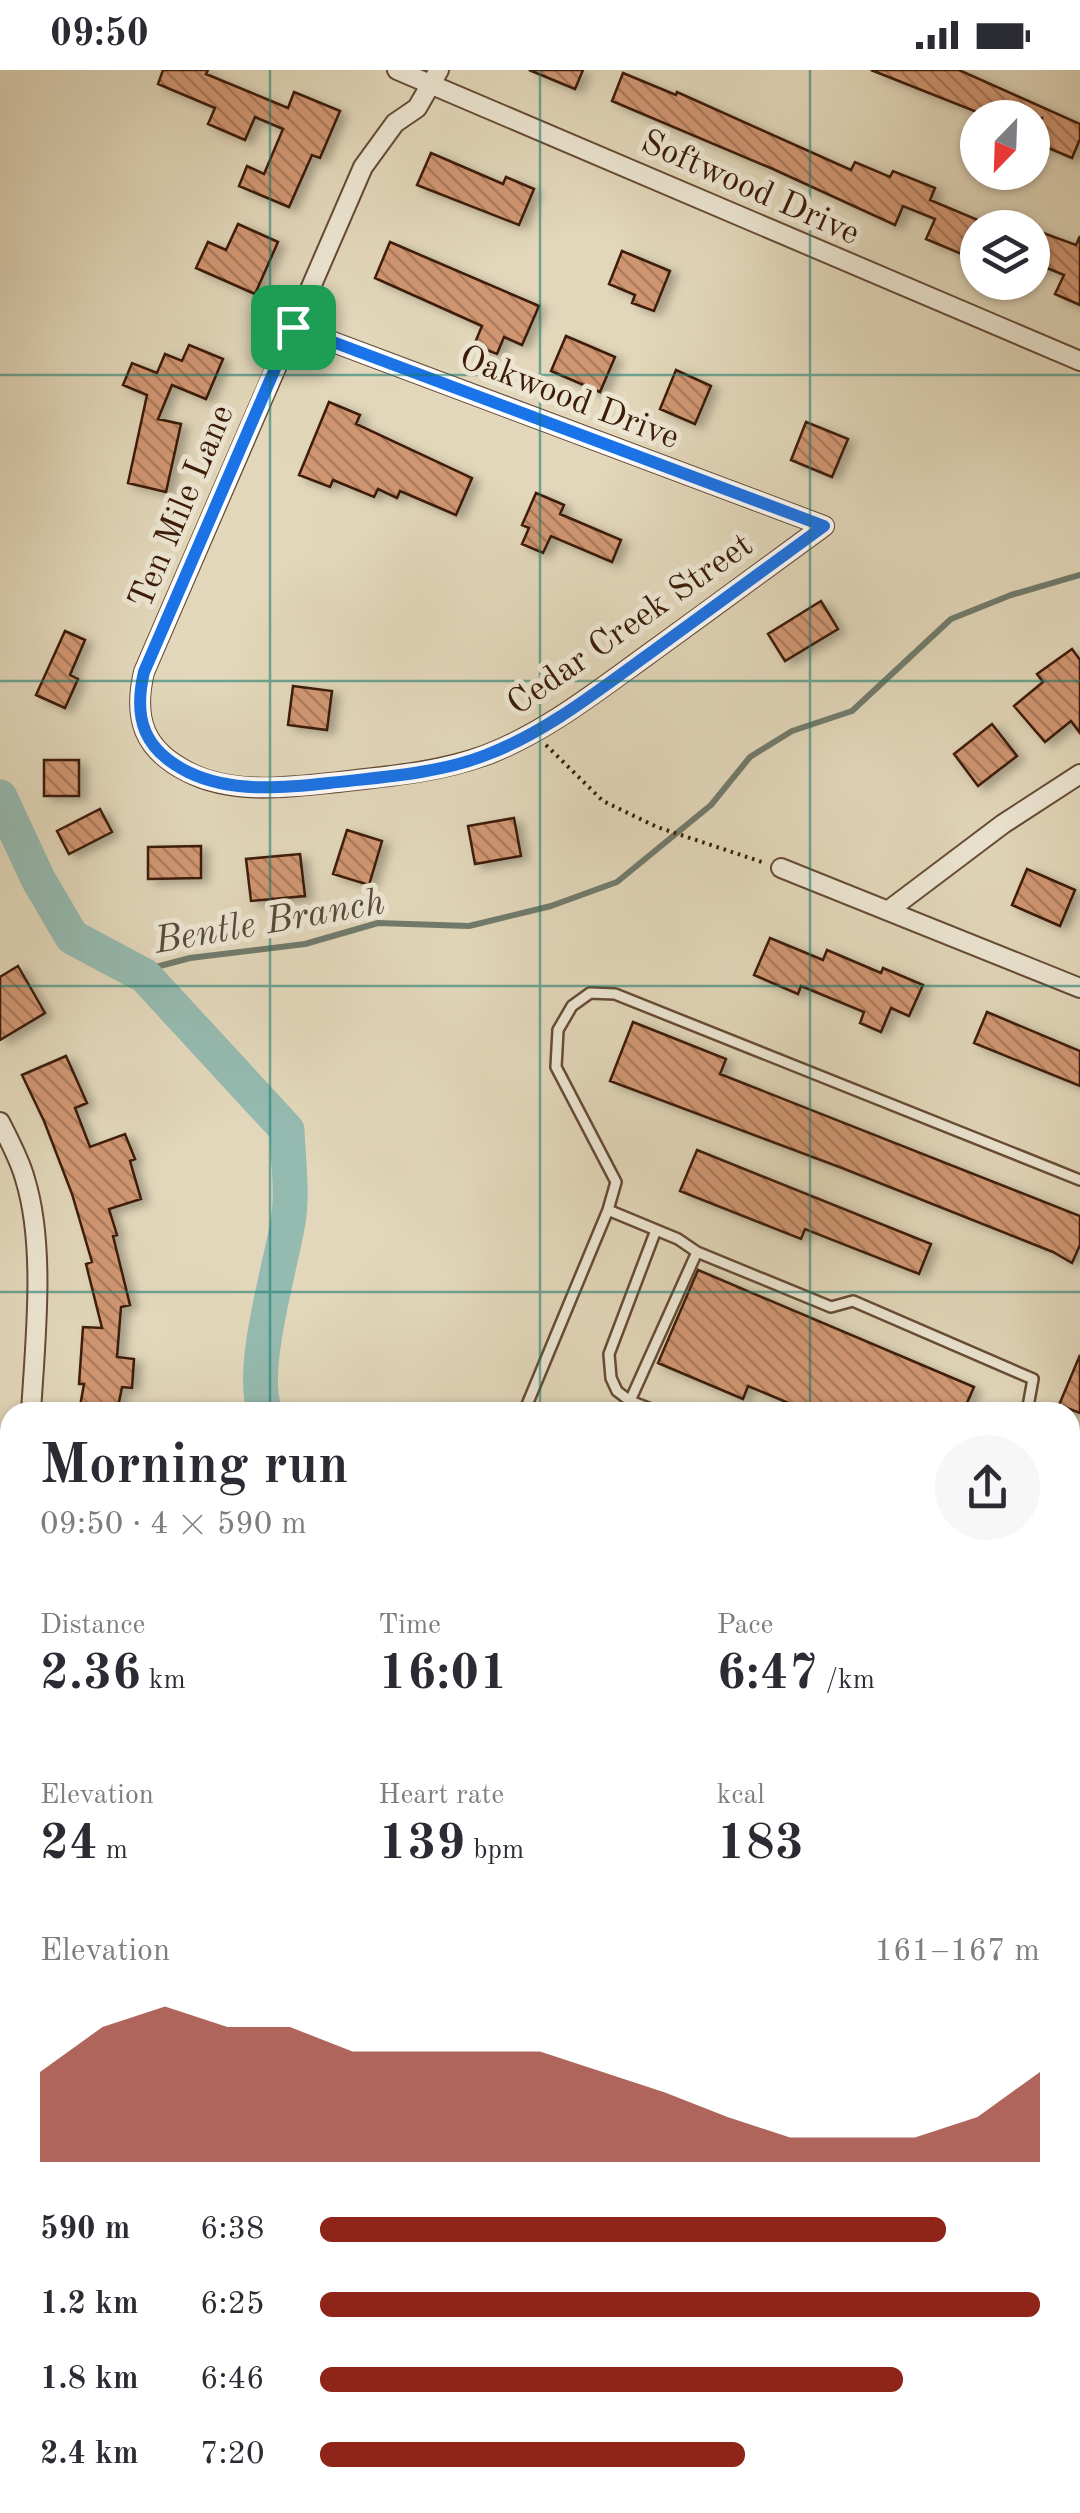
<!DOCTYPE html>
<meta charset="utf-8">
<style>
:root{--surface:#fff;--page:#f7f7f7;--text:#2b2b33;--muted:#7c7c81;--accent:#8f2418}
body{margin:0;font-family:"Old Standard TT",serif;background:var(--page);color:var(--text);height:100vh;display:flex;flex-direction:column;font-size:38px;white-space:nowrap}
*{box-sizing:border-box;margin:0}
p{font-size:32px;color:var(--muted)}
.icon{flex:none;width:55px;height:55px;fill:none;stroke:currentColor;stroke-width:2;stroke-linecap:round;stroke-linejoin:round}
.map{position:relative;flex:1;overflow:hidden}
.sheet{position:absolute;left:0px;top:1332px;width:1080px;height:1112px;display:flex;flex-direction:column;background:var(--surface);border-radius:30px 30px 0 0;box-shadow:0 2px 8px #0004}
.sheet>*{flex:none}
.needle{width:65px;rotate:203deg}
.fabs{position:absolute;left:960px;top:30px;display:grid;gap:20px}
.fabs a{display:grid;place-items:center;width:90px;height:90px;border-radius:50%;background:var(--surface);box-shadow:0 2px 8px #0004;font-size:50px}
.pin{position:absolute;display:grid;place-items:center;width:85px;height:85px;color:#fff;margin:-42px;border-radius:20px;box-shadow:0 5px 15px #0006}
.round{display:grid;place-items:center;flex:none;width:105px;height:105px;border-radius:52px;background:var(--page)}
.overview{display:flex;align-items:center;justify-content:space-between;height:170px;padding:0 40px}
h1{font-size:55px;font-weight:700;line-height:75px}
.stats{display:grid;grid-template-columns:repeat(3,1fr);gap:15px;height:170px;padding:10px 40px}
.stats div{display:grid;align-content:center}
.stats b{font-size:50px;font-weight:700}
.stats small{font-size:28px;font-weight:400}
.stats p{font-size:28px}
.chart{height:280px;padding:20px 40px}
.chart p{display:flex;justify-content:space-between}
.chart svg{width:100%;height:180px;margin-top:10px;fill:var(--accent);opacity:.7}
ul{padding:0 40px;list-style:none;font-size:32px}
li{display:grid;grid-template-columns:160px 120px 1fr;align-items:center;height:75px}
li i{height:25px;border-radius:12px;background:var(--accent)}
.status{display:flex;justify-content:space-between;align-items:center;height:70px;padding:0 50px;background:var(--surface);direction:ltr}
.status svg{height:28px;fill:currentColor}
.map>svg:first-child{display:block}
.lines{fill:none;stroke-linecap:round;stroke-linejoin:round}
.stream{stroke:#717b6c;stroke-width:6}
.river{stroke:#95bab0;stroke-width:35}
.building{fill:url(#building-back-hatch);stroke:#3c1c07;stroke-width:2.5;filter:url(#shadow)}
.service-casing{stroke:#664b34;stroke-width:14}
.minor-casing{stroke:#664b34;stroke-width:22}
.tertiary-casing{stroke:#664b34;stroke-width:28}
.secondary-casing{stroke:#3c1c07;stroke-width:30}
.path{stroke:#3c1c07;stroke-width:4;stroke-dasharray:2.5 5;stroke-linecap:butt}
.service{stroke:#ece5d2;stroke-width:9}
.minor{stroke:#ece5d2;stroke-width:18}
.tertiary{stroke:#ece5d2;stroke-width:22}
.secondary{stroke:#ece5d2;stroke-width:25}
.route-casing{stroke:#fff;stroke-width:20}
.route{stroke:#1a73e8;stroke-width:12}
.grid{fill:none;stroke:#0f766e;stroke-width:2.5;stroke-opacity:0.55}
.labels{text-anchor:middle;stroke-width:10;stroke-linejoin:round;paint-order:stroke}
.street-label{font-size:35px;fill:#3c1c07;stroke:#ece5d2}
.water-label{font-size:38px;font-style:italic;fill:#574b3a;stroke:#ece5d2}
</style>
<div class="status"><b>09:50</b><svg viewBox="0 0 49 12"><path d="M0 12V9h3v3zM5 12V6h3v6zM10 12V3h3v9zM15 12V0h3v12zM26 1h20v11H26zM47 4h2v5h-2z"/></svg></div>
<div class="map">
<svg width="1080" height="2443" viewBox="0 0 1080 2443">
<defs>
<pattern id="building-back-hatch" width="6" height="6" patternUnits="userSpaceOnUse" patternTransform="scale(2.5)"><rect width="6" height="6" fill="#d09672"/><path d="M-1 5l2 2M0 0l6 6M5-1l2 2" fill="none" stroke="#aa7a5c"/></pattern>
<filter id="shadow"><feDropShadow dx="7" dy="4" stdDeviation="5" flood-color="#0004"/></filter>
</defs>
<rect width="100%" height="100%" fill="#e2d7ba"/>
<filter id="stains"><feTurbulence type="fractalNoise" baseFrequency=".002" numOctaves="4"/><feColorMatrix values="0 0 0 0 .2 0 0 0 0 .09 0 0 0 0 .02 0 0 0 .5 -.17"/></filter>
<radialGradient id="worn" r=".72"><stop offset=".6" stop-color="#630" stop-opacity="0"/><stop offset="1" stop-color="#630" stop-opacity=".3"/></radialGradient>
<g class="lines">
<path class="stream" d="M137,902L190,888L305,874L378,853L469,856L551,836L617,812L711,735L750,687L792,661L852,641L951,549L1011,525L1080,505"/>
<path class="river" d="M0,727L38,809L72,867L145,906L287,1060C288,1089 293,1123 288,1152C280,1200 249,1299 265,1342
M937,2435L949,2443"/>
</g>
<path class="building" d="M163,0H208L206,4L288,38L294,22L340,41L320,88L312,85L289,137L239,116L247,96L264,104L283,59L255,47L245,70L208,54L215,38L158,14Z
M529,0H583L575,19Z
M871,0H959L1080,54V69L1072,88L1032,71L1042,48H992Z
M623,3L676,25L677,22L851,100L855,92L890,107L893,101L935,118L930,130L978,150V173L971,188L926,169L935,149L903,136L895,155L773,99L612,31Z
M431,83L503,114L506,107L534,119L519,155L417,115Z
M238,154L278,172L255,224L196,198L208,172L226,180Z
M1032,159L1076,175L1080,166V235L1055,224L1064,205L1032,192Z
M390,172L539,236L522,275L504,267L497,284L474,275L482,256L375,208Z
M622,181L670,201L654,241L632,233L635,225L609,214Z
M566,266L615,287L600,322L551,301Z
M189,275L223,289L206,329L172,315L158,349L181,354L166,422L128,413L147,325L123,315L132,293L157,303L165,284L182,291Z
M676,300L711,316L695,354L660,339Z
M329,332L360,345L356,354L472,408L456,445L400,421L397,428L378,419L374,427L333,410L330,417L299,405Z
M806,352L848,369L832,407L791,390Z
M536,423L564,435L560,444L621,470L612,492L551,466L543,483L522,474L529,458L522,455Z
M821,531L838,559L785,591L768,564Z
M65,561L85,570L70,605L78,609L65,638L36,625Z
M1072,579L1080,590V663L1071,651L1045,672L1014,636L1043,612L1037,604Z
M293,616L332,621L327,660L288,655Z
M992,654L1017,686L978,716L954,684Z
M44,690H79V726H44Z
M100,739L112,762L69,784L57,761Z
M514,748L521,786L475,794L468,756Z
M347,760L382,771L369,815L333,804Z
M201,776V808L148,809V777Z
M300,784L305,826L251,831L246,789Z
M1027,799L1075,820L1060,856L1012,835Z
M770,868L823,890L827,880L881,903L883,898L923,915L909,946L891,938L881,962L860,953L864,942L801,916L798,924L754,905Z
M18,896L45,943L0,970V907Z
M987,942L1080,981V1016L974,973Z
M633,952L726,989L720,1004L1080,1146V1175L1072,1193L1053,1182L842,1098L610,1011Z
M66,986L87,1033L75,1038L90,1077L125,1064L135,1089L130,1091L141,1129L109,1139L117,1165L113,1166L130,1235L121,1237L117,1287L134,1289L132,1318L122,1317L117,1342H79L84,1314H79L83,1257L102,1258L86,1194L92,1192L72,1124L44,1051L22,1005Z
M697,1080L931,1174L919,1204L805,1159L801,1169L680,1121Z
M698,1200L974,1317L963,1342H810L748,1316L743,1329L658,1293Z
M1080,1285V1343L1059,1335Z"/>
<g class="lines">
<g class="service-casing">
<path id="service" d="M608,1140L616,1112L556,997L558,960L572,936L590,923L615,924L1080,1110
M656,1160L609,1284L611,1308L617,1321L630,1331L659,1342
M524,1342L608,1140L678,1169L697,1182
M625,1342L697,1182L831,1237L853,1231L1033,1309L1027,1342
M0,1758L10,1759
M1070,2059L1080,2063
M0,2271L10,2279
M323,2435L357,2443
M502,2443V2435"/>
</g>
<g class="minor-casing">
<path id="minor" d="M397,0L1080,291
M439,0L417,38L395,53L363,97L144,602C133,649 144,680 188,702C230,724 283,718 329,713C381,707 436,703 486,685C544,663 596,622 646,586C706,543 765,499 824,456
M293,257L824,456
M781,798L1080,918
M889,840L1003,754L1080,704
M0,1052C9,1070 20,1090 25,1109C46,1176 35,1273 31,1342
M0,1404L10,1406
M0,1656L10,1571
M0,1795L10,1803
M1070,1942L1080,1947
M595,2435L600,2443
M357,2443V2435"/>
</g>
<g class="tertiary-casing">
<path id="tertiary" d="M1070,2347L1080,2252
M1063,2443V2435"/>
</g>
<g class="secondary-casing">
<path id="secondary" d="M0,1593L10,1595
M0,1641L10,1642
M1070,1834L1080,1838
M1070,1883L1080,1888"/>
</g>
<path class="path" d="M546,675L603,731L657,757L762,792"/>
<use href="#service" class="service"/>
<use href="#minor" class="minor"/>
<use href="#tertiary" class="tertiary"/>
<use href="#secondary" class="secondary"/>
</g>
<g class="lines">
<g class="route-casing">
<path id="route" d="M293,257L824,456C767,498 710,540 653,581C600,619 547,662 486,685C437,704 381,707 329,713C283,718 231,723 188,702C144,680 133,649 144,602Z"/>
</g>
<use href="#route" class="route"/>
</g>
<path class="grid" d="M270,0V1342M540,0V1342M810,0V1342M0,305H1080M0,611H1080M0,916H1080M0,1222H1080M0,1527H10M1070,1527H1080M0,1832H10M1070,1832H1080M0,2138H10M1070,2138H1080M270,2435V2443M540,2435V2443M810,2435V2443"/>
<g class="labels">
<g class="street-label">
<text transform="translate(751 116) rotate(24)" y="12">Softwood Drive</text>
<text transform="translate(570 326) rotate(21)" y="12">Oakwood Drive</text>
<text transform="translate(180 436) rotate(-67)" y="12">Ten Mile Lane</text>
<text transform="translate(629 553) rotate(-35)" y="12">Cedar Creek Street</text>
</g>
<g class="water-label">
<text transform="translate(269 850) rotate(-10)" y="13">Bentle Branch</text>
</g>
</g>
<rect width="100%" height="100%" filter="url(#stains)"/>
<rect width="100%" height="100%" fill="url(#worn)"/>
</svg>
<div class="fabs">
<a><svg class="needle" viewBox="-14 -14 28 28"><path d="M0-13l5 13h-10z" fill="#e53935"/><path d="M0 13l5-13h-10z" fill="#7c7c81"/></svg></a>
<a><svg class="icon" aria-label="layers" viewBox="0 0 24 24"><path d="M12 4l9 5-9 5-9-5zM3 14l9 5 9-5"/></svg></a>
</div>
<div class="pin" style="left:293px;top:257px;background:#1e9e55"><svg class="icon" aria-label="arrive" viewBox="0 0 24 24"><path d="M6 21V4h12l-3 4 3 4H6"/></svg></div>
<section class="sheet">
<div class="overview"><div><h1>Morning run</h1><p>09:50 · 4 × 590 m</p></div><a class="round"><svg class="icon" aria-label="share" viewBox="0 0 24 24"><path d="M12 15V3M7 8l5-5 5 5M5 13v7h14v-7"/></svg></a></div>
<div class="stats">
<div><p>Distance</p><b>2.36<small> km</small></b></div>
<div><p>Time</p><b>16:01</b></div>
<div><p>Pace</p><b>6:47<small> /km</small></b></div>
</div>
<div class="stats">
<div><p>Elevation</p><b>24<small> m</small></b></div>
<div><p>Heart rate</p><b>139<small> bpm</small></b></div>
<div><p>kcal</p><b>183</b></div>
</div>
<div class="chart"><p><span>Elevation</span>161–167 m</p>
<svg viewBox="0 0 160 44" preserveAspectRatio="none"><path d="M0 44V22L10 11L20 6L30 11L40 11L50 17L60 17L70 17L80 17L90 22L100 27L110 33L120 38L130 38L140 38L150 33L160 22V44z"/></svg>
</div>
<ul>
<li><b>590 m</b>6:38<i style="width:87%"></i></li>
<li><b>1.2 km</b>6:25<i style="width:100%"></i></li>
<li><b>1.8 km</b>6:46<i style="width:81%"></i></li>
<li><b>2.4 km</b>7:20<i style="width:59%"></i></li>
</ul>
</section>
</div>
